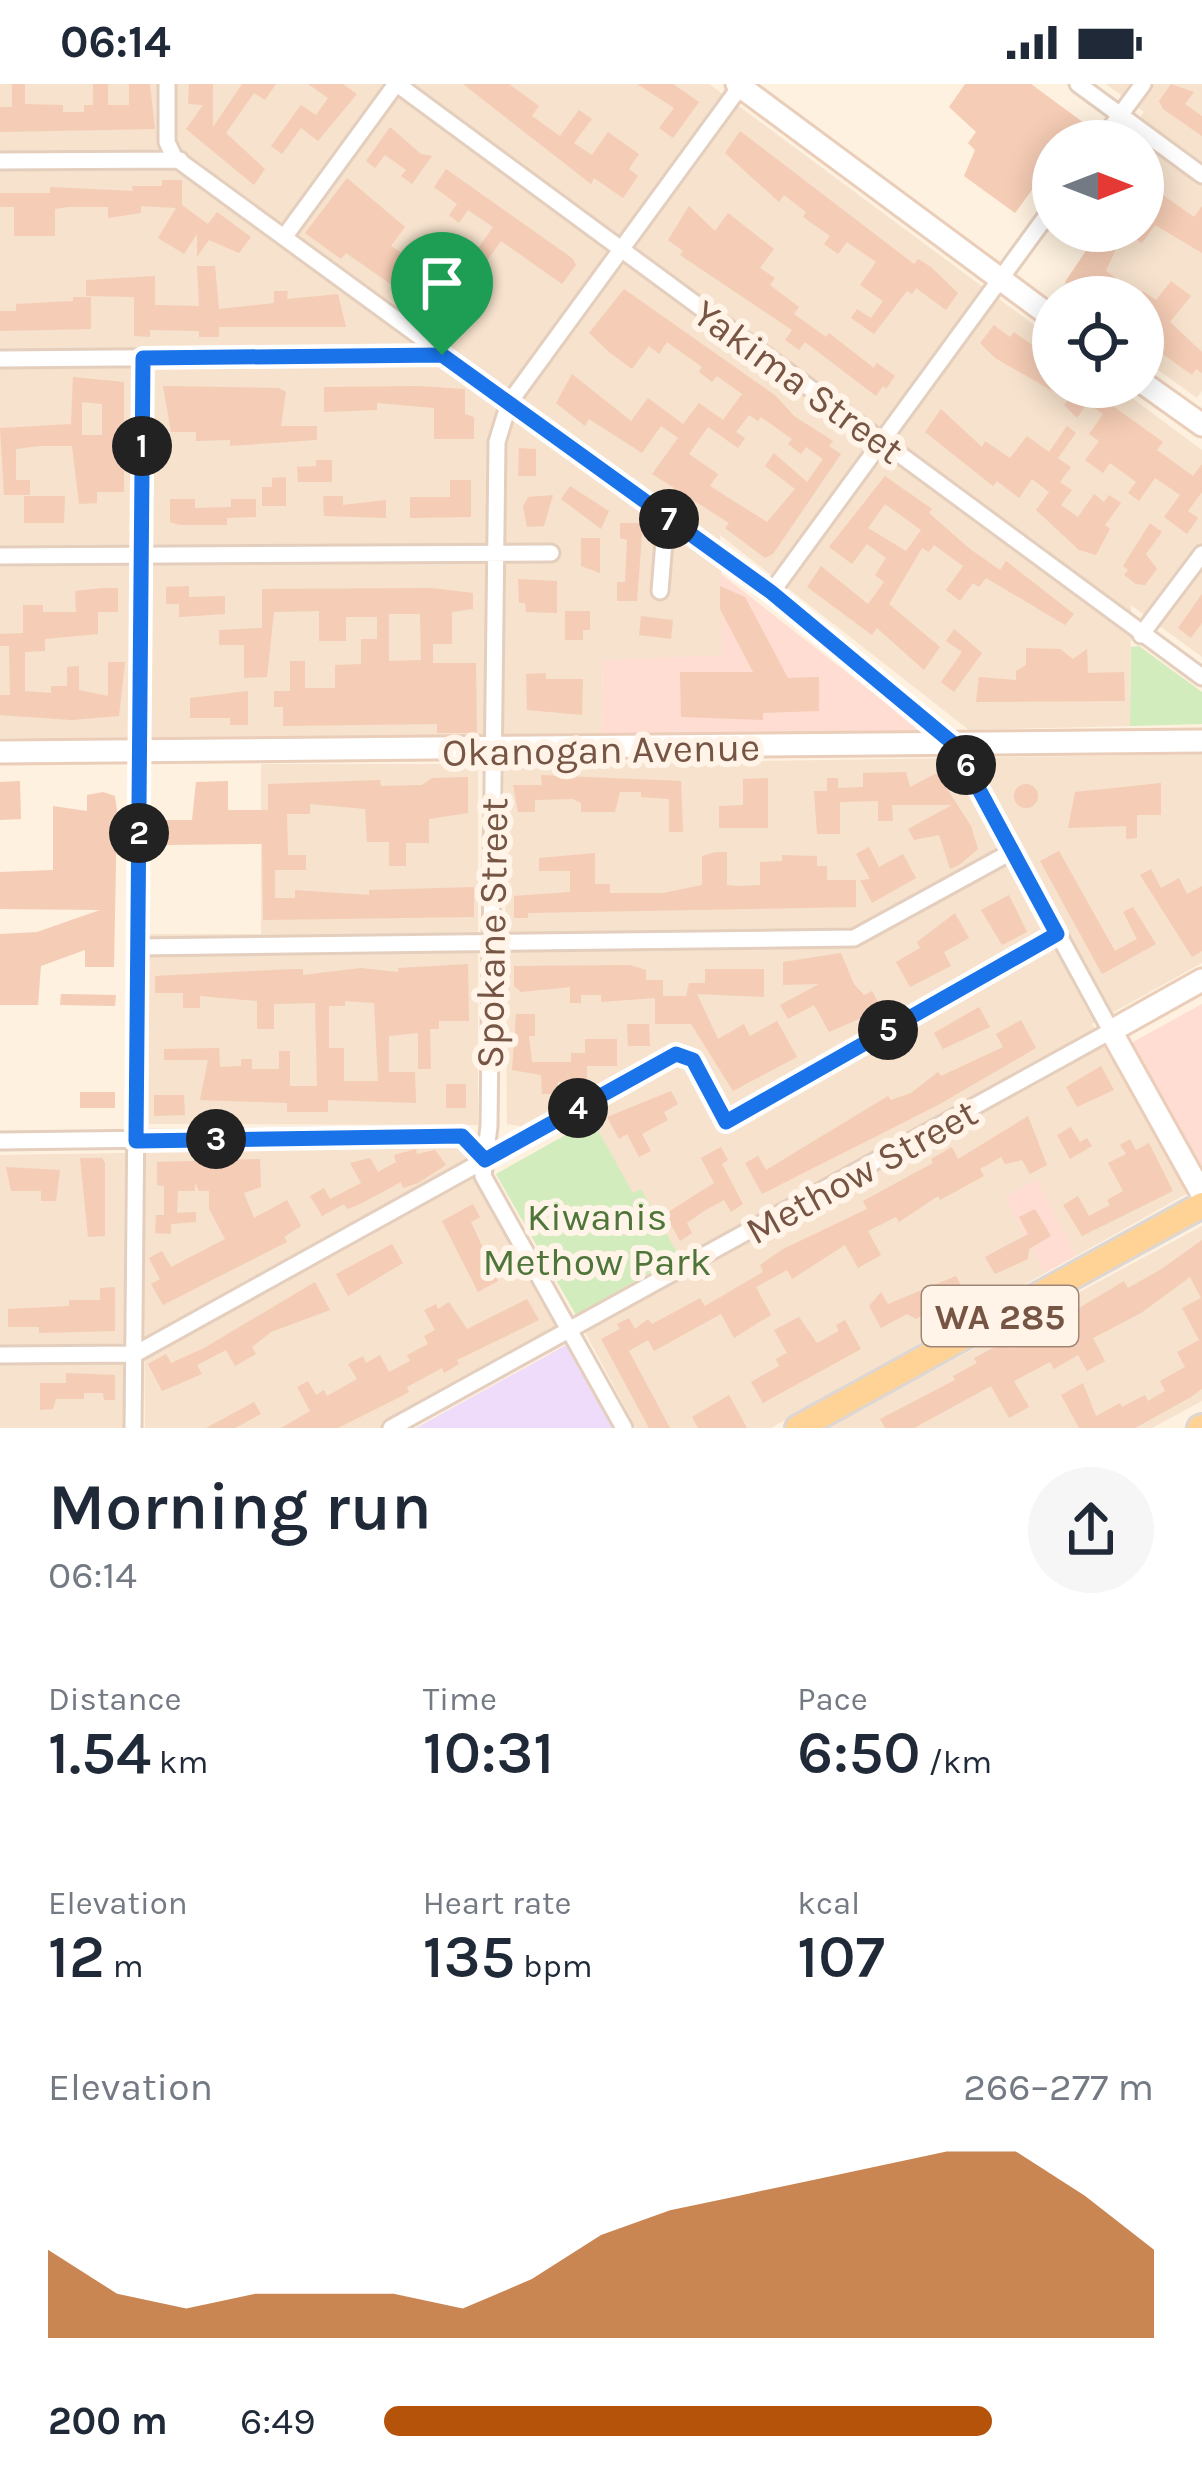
<!DOCTYPE html>
<meta charset="utf-8">
<style>
:root{--surface:#fff;--page:#f6f6f7;--text:#1f2937;--muted:#747a83;--accent:#b45309}
body{margin:0;font-family:Karla,sans-serif;background:var(--page);color:var(--text);height:100vh;display:flex;flex-direction:column;font-size:45px;white-space:nowrap}
*{box-sizing:border-box;margin:0}
p{font-size:39px;color:var(--muted)}
.icon{flex:none;width:66px;height:66px;fill:none;stroke:currentColor;stroke-width:2;stroke-linecap:round;stroke-linejoin:round}
.map{position:relative;height:1344px;overflow:hidden}
.side{display:flex;flex-direction:column;background:var(--surface);flex:1}
.side>*{flex:none}
.needle{width:78px;rotate:90deg}
.controls{position:absolute;left:1032px;top:36px;display:grid;gap:24px}
.controls a{display:grid;place-items:center;width:132px;height:132px;border-radius:50%;background:var(--surface);box-shadow:0 6px 30px #0003;font-size:60px}
.pin{position:absolute;display:grid;place-items:center;width:102px;height:102px;color:#fff;margin:-123px -51px;border-radius:50% 50% 50% 0;rotate:-45deg;box-shadow:0 0 12px #0007}
.pin .icon{rotate:45deg}
.km{position:absolute;width:60px;height:60px;margin:-30px;border-radius:50%;background:#222;color:#fff;font-size:33px;line-height:60px;text-align:center}
.round{display:grid;place-items:center;flex:none;width:126px;height:126px;border-radius:63px;background:var(--page)}
.headline{display:flex;align-items:center;justify-content:space-between;height:204px;padding:0 48px}
h1{font-size:66px;font-weight:600;line-height:90px}
.stats{display:grid;grid-template-columns:repeat(3,1fr);gap:18px;height:204px;padding:12px 48px}
.stats div{display:grid;align-content:center}
.stats b{font-size:60px;font-weight:600}
.stats small{font-size:33px;font-weight:400}
.stats p{font-size:33px}
.chart{height:336px;padding:24px 48px}
.chart p{display:flex;justify-content:space-between}
.chart svg{width:100%;height:216px;margin-top:12px;fill:var(--accent);opacity:.7}
ul{padding:0 48px;list-style:none;font-size:39px}
li{display:grid;grid-template-columns:192px 144px 1fr;align-items:center;height:90px}
li i{height:30px;border-radius:15px;background:var(--accent)}
.status{display:flex;justify-content:space-between;align-items:center;height:84px;padding:0 60px;background:var(--surface);direction:ltr}
.status svg{height:33px;fill:currentColor}
.map>svg:first-child{display:block}
.residential{fill:#f6e2cd}
.commercial{fill:#ffddd2}
.education{fill:#eedcfa}
.green{fill:#d2ecbd}
.building{fill:#f5ccb5;fill-rule:evenodd}
.lines{fill:none;stroke-linecap:round;stroke-linejoin:round}
.street-casing{stroke:#e4cebd;stroke-width:21}
.secondary-casing{stroke:#eaceba;stroke-width:27}
.primary-casing{stroke:#ded6d2;stroke-width:30}
.street{stroke:#fff;stroke-width:15}
.secondary{stroke:#fff;stroke-width:21}
.primary{stroke:#ffd395;stroke-width:24}
.route-casing{stroke:#fff;stroke-width:24}
.route{stroke:#1a73e8;stroke-width:15}
.labels{text-anchor:middle;stroke-width:12;stroke-linejoin:round;paint-order:stroke}
.shield{fill:#fff4e7;stroke:#9f8576;stroke-width:3}
.shield-label{font-size:36px;font-weight:bold;fill:#765545}
.street-label{font-size:39px;fill:#765545;stroke:#fff4e7}
.park-label{font-size:39px;fill:#4e763a;stroke:#fff4e7}
</style>
<div class="status"><b>06:14</b><svg viewBox="0 0 49 12"><path d="M0 12V9h3v3zM5 12V6h3v6zM10 12V3h3v9zM15 12V0h3v12zM26 1h20v11H26zM47 4h2v5h-2z"/></svg></div>
<div class="map">
<svg width="1202" height="1344" viewBox="0 0 1202 1344">
<rect width="100%" height="100%" fill="#fef1df"/>
<path class="residential" d="M0,0H709L1053,255V303H1117L1202,366V573L1131,521L1130,642L969,646L720,451L724,571L603,577L601,654H0Z
M1106,0H1202V307L1197,314L1143,275V213L1056,211L1103,147H1143V57H1123L1144,28Z
M1202,670V879L1092,940L1188,1109L1076,1172L1037,1096L1005,1113L1045,1189L771,1344H636L576,1231L678,1173L641,1106L633,1110L577,1011L527,1043L507,1040L504,681Z
M261,680H478V1041L149,1040V850H261Z
M453,1060L464,1065L566,1244L408,1335L414,1344H145L143,1061Z
M125,1069L123,1344H0V1071Z
M1202,1142V1317L1152,1344H827Z"/>
<path class="commercial" d="M720,489L928,652L601,654L603,576L723,571Z
M1202,920V1087L1131,959Z
M1037,1095L1076,1172L1045,1189L1005,1113Z"/>
<path class="education" d="M568,1260L614,1344H416Z"/>
<path class="green" d="M1139,562L1202,608V640L1130,642L1131,563Z
M592,1036L633,1109L641,1105L679,1172L576,1231L496,1090Z"/>
<path class="building" d="M12,0H25V20L63,21V28H84V21H93V0H108V21H129V0H150L155,45L0,48V23H12Z
M189,0H213V43L242,0H276L265,16L254,9L226,49L265,85L254,101L186,45L203,21L188,20Z
M308,0H343L357,10L318,57L301,44L282,70L271,62L301,21L316,31L328,14Z
M463,0H509L539,22L532,32L560,52L579,26L592,35L574,59L592,71L608,48L639,70L629,85L638,92L623,114L594,94L591,100Z
M637,0H673L699,18L673,54L659,44L674,24Z
M965,0H1031L1084,39L1068,57H1053V77L1015,129L964,92L975,66L968,59L976,48L949,23Z
M1171,0L1194,8L1185,20L1202,32V52L1163,25L1159,17Z
M390,43L421,70L432,72L412,100L401,92L406,86L385,71L375,84L366,77Z
M740,47L914,180L918,175L931,183L958,209L946,226L916,204L912,210L907,207L874,250L851,234L857,225L871,234L883,217L860,201L876,178L847,158L838,170L824,160L830,152L803,133L806,128L784,111L779,118L725,69Z
M446,85L572,174L576,181L562,200L501,157L451,228L439,219L432,229L346,169L341,175L305,149L347,94L405,143L391,162L425,184L418,194L442,210L456,191L445,183L452,174L465,183L493,143L468,126L459,139L449,131L457,120L434,103Z
M162,96H182V121L208,140L217,128L251,153L239,169L209,156L197,173V150L184,170L158,154L176,124L141,122V129L108,134V123H68L55,125V152H14V123H0V109H50V103L133,107L132,102H162Z
M1143,97L1194,133L1202,122V169L1155,141L1142,159L1124,147H1143Z
M689,122L715,147L728,129L774,165L760,184L775,194L770,201L799,223L794,230L826,253L829,249L874,284L877,279L895,292L886,305L883,302L876,312L805,258L799,266L785,256L792,246L680,171L683,167L668,156Z
M1099,147L1118,160L1106,187L1142,213H1086L1065,198Z
M197,182H215L219,225L274,219V207H288L287,215L338,210L346,243H219V253H199V247L150,246V253L134,252V213L86,212V196L155,192V221L199,222Z
M1171,197L1191,212L1170,238L1202,268V289L1196,285L1192,291L1143,256V207L1156,216Z
M624,205L776,312L794,332L833,357L829,362L841,370L773,470L765,474L725,444L729,439L652,390L678,354L661,342L642,369L589,335L585,342L556,319L572,290L631,337L648,314L683,340L699,319L723,336L742,310L717,292L712,298L699,288L702,283L667,258L659,270L649,262L632,285L609,268L589,249ZM749,331L758,337L761,333L792,355L788,360L801,370L806,363L823,375L807,398L774,369L765,382L795,405L767,438L710,402L718,390L689,370L708,343L738,364L745,354L736,348Z
M73,213H91V245L0,247V227H16V220L73,217Z
M994,241L1010,253L1014,248L1053,276V303H1095L1092,307L1163,358L1157,366L1193,392L1202,380V408L1188,427L1198,434L1187,450L1164,433L1180,411L1155,394L1139,417L1128,409L1136,398L1110,379L1103,389L1085,376L1099,357L1089,350L1103,330L1087,319L1077,334L1064,321L1068,316L995,274L980,259Z
M73,293L124,298V408H97V419L79,420L72,362H39L16,365V396H30V411H4L0,344L71,340ZM82,318L102,320V351H82Z
M163,302L279,304L286,308L281,342H317V356L230,362V356L196,357V348H171Z
M419,302L465,305V330L474,333V355H434V324L377,319V326L324,328V303Z
M941,325L982,363L985,357L1010,374L1027,352L1049,368L1067,342L1076,349L1058,374L1071,383L1060,398L1072,406L1061,421L1078,433L1094,410L1104,418L1109,411L1121,419L1105,441L1110,445L1096,471L1079,466L1036,426L1049,408L1032,395L1019,414L997,397L993,402L925,348Z
M519,364L536,365V392H518Z
M316,376H332V398H298L297,383L316,382Z
M885,392L932,425L929,429L970,465L1000,486L1006,477L1074,530L1065,541L986,494L979,503L973,499L960,517L946,506L963,482L934,461L929,468L922,464L889,520L940,563L924,586L877,544L872,551L807,503L821,482L868,520L884,498L875,491L886,474L867,460L852,480L829,463ZM885,420L921,446L906,467L868,444Z
M286,393V422H262V403H272V394Z
M450,396H471V433L410,434V413H450Z
M570,402L609,427L601,445L561,415Z
M553,411L544,442L527,443L523,422L528,413Z
M24,412H65L64,439H24Z
M323,412H343V421L386,416V434L324,432Z
M170,415H195V424L231,423V415H256V433L227,434V441H180L170,438Z
M620,439H643L637,517H617V498H625L627,456L620,454Z
M1150,439L1162,448L1146,470L1157,485L1145,501L1136,500L1124,491L1128,486L1123,482Z
M581,454H600V489L581,482Z
M518,495L557,497V529L526,528L525,519H519Z
M189,502V513L225,512V530L179,533V520H166V503Z
M720,502L745,513L788,594L819,593V627L763,629V636L681,633L680,588H753L720,525Z
M103,504H118V528H98V550L45,555V567L25,568V607L51,609V602H67V583L79,582V606L108,612V578H125L119,632L71,636L0,631V611H10L9,562H0V550L23,549V521H43V528H76L75,507Z
M432,504L473,509V525L452,528V560H433V579H476L477,649H437V640L283,642V623H274V607H290V577H305V604H335V581L361,580V555H377V533H346V557H319V527L274,528L267,593L244,594V561H219V546L262,544V505ZM389,530H420L421,576L389,577Z
M1202,510V539L1191,554L1178,544Z
M565,527H590V546H583V556H565Z
M641,532L673,536L671,555L639,551Z
M954,545L982,569L954,608L941,598L962,568L946,557Z
M1026,564L1060,565L1073,575L1087,565L1088,589L1124,588L1125,617L976,618L979,593L1016,596V587L1026,581Z
M546,589V595H583L582,631L527,626L526,590Z
M248,607V641H230V634H190V614Z
M906,688L910,703L937,689L971,742L978,765L959,781L950,785L939,751L914,756L908,745L952,721H892L893,737H878V717L840,718V750H817L814,707H827V694H838V704L863,703V689Z
M541,691L681,697L683,748H669V715L641,713V708H620L615,728H581V719L573,715L535,716V728H518L513,701H542Z
M468,693V729L429,735V759H406V782H389V758H367L365,725L310,720V730H287L288,771H306V786H275V814H295V806L369,811V806L474,803V833L263,836L262,760L165,761L164,736H192L196,698L228,697V726H268V700L380,696L381,702L422,701L432,694Z
M768,694V744H719V722L743,721V695Z
M20,697L21,735L0,736V698Z
M1161,699V731H1137V754L1126,755V742L1068,744L1075,708Z
M1014 712a12 12 0 1 1 24 0a12 12 0 1 1-24 0Z
M103,708L115,712L117,727L114,883H85V866L41,882L38,921H0V850L37,848L100,826L0,825V788L53,786V722L87,727V711Z
M869,763L879,783L903,770L916,794L872,819L860,796L870,795L856,770Z
M1059,767L1115,867L1137,855L1123,828L1133,823L1156,860L1102,890L1040,777Z
M716,768H727V801L737,802L760,801V778L782,777V771L817,772V782H827V796H856V823L528,829V834H514V812L570,808V787H539V774L595,769V800H610V809H663L702,801V772Z
M1151,785L1161,804L1179,794L1187,810L1202,802V867L1192,873L1140,791Z
M1009,811L1027,848L1002,861L981,826Z
M955,829L969,854L944,868L951,882L910,903L896,878L920,864L917,858Z
M841,869L854,900L864,911L872,907L882,925L829,948L814,921L788,935L780,921L819,900L783,901V878Z
M468,880L469,937H439V945H430L431,985H418V949L389,952V988H415L416,1019L328,1016V1028H287V1019L200,1016L208,976H164V965L219,964L220,983L241,982V975H252V985H279V967H290V1002H317L315,919L274,920V945H257V917L200,912V924H183V909H155V892L292,885H303V891L361,884L398,888V884ZM345,917L374,919L378,997H344V964H329V922H345Z
M630,881L646,886V896H663V912H686L689,899H705V885H764V913L697,910L718,955L744,940L750,952L777,937L797,973L733,1007L691,940H655V914L601,918V911H581V919H570V903L521,908L514,902V882Z
M61,910L116,911L115,922L60,921Z
M979,923L990,943L943,965L934,949Z
M516,930H535V952H529L532,978H571V969H585V955H617V982H587V998H558V1010H542L541,991L512,986Z
M1021,936L1036,964L938,1021L762,1110L745,1079L758,1072L766,1086L888,1012L891,1016L911,1009L938,988L941,992L1003,963L996,950Z
M627,940H649L650,962H628Z
M1101,982L1114,1006L1077,1023L1066,1003Z
M446,1000H466V1024H446Z
M671,1007L678,1020L664,1028L668,1036L642,1050L651,1067L639,1073L627,1050L619,1055L607,1033Z
M80,1008H115V1024H80Z
M154,1011H184L185,1031L154,1032Z
M1028,1032L1047,1081L1030,1090L1022,1076L1005,1080L1001,1073L980,1085L984,1092L940,1116L938,1112L899,1138L896,1133L868,1147L881,1171L858,1184L845,1161L792,1195L787,1186L756,1203L771,1231L734,1254L721,1230L654,1267L648,1256L629,1267L670,1344H649L601,1255L620,1245L617,1240L629,1234L635,1245L648,1235L652,1240L700,1214L705,1222L763,1188L760,1181L783,1165L867,1125L863,1117L933,1079L931,1075L952,1063L958,1075Z
M1071,1043L1080,1058L1087,1054L1092,1062L1070,1075L1057,1051Z
M1130,1055L1136,1066L1149,1059L1173,1107L1082,1152L1063,1121L1078,1112L1089,1132L1110,1121L1107,1116L1123,1107L1108,1079L1126,1070L1120,1061Z
M721,1063L728,1076L722,1080L743,1120L731,1128L724,1116L704,1127L687,1139L692,1149L680,1157L665,1130L714,1099L701,1074Z
M416,1065L417,1070L435,1066L446,1081L418,1099L403,1104L401,1098L360,1120L347,1125L344,1120L322,1132L310,1112L324,1104L330,1115L361,1099L350,1079L370,1074L378,1088L396,1078L394,1071Z
M80,1074H102L105,1079V1152L88,1153Z
M260,1075L261,1103L244,1109L254,1134L287,1116L301,1142L284,1153L287,1158L163,1221L151,1200L160,1195L149,1174L162,1167L171,1183L225,1155L209,1125V1107H199L195,1099V1107H178L177,1129L196,1128V1138L171,1140V1150L155,1149L156,1131H164V1102L157,1101V1078Z
M6,1083L60,1086L56,1117H41V1107H11Z
M473,1120L480,1133L471,1138L498,1197L478,1208L442,1137Z
M1035,1125L1051,1152L1029,1165L1028,1175L995,1190L985,1173L1028,1150L1019,1133Z
M1202,1156V1305L1191,1313L1135,1344H1079L1061,1311L1083,1299L1096,1332L1120,1319L1122,1323L1145,1311L1148,1317L1165,1307L1160,1297L1185,1283L1177,1268L1199,1256L1182,1224L1201,1214L1190,1193L1141,1229L1093,1254L1105,1277L1087,1287L1078,1271L1054,1285L1050,1278L1014,1297L1029,1323L1009,1334L991,1302L914,1344H885L880,1335L955,1296L953,1292L977,1279L974,1274L1010,1255L1015,1264L1027,1257L1031,1263L1052,1252L1048,1246L1056,1238L1124,1197L1128,1204L1160,1186Z
M392,1160L403,1179L348,1212L336,1190Z
M956,1192L968,1214L948,1225L945,1219L916,1235L907,1230L881,1244L869,1222L881,1208L888,1220Z
M315,1198L330,1226L271,1248L252,1263L256,1270L235,1282L226,1266L197,1281L202,1290L162,1307L148,1280L166,1270L171,1279L204,1264Z
M115,1203V1247L39,1249V1243H8V1225L69,1222V1216H100V1204Z
M527,1215L539,1236L457,1276L459,1280L444,1289L442,1284L407,1303L409,1308L394,1316L338,1344H281L310,1327L297,1303L308,1297L316,1311L324,1306L327,1312L357,1295L348,1280L363,1272L366,1279L380,1271L389,1288L410,1277L407,1271L428,1260L424,1252L435,1246L424,1226L436,1220L438,1225L449,1218L467,1245Z
M799,1233L817,1259L839,1247L836,1241L845,1236L861,1265L763,1319L751,1298L779,1282L776,1275L787,1269L774,1246Z
M66,1289L115,1291V1316H104L103,1309H84V1315H56L53,1325L40,1326V1299H66Z
M729,1311L747,1344H698L692,1333Z
M254,1318L261,1330L235,1344H206Z"/>
<g class="lines">
<g class="street-casing">
<path id="street" d="M167,0V58L174,73L771,509L955,661L1111,947L391,1344
M397,0L1202,593
M1078,0L1202,91
M1101,57L1143,0
M0,77L180,76
M285,152L396,0
M0,275L442,271
M0,472L551,469
M660,507L666,432
M771,509L1053,123
M1141,551L1202,470
M137,863L854,854L1011,768
M0,1057L462,1051L485,1076
M0,1271L135,1270L676,970L693,976L726,1038L1057,850
M133,1344L143,275
M624,1344L483,1092L489,1042L497,358L509,319L742,0"/>
</g>
<g class="secondary-casing">
<path id="secondary" d="M737,0L1053,234
M1143,299L1202,341
M0,668L1202,657
M1202,896L1111,947L1202,1110"/>
</g>
<g class="primary-casing">
<path id="primary" d="M798,1344L1202,1121
M1200,1344L1202,1343"/>
</g>
<use href="#street" class="street"/>
<use href="#secondary" class="secondary"/>
<use href="#primary" class="primary"/>
</g>
<g class="lines">
<g class="route-casing">
<path id="route" d="M442,271L771,508L955,661L1057,850L726,1038L693,976L676,970L485,1076L462,1052L136,1057L143,274Z"/>
</g>
<use href="#route" class="route"/>
</g>
<g class="labels">
<rect class="shield" x="922" y="1202" width="156" height="60" rx="9"/>
<g class="shield-label">
<text x="1000" y="1245">WA 285</text>
</g>
<g class="street-label">
<text transform="translate(799 297) rotate(36)" y="14">Yakima Street</text>
<text transform="translate(601 665) rotate(-1)" y="14">Okanogan Avenue</text>
<text transform="translate(491 849) rotate(-89)" y="14">Spokane Street</text>
<text transform="translate(861 1087) rotate(-29)" y="14">Methow Street</text>
</g>
<g class="park-label">
<text x="597" y="1146">Kiwanis<tspan x="597" dy="45">Methow Park</tspan></text>
</g>
</g>
</svg>
<div class="controls">
<a><svg class="needle" viewBox="-14 -14 28 28"><path d="M0-13l5 13h-10z" fill="#e53935"/><path d="M0 13l5-13h-10z" fill="#747a83"/></svg></a>
<a><svg class="icon" aria-label="locate" viewBox="0 0 24 24"><circle cx="12" cy="12" r="6"/><path d="M12 2v4M12 18v4M2 12h4M18 12h4"/></svg></a>
</div>
<div class="pin" style="left:442px;top:271px;background:#1e9e55"><svg class="icon" aria-label="arrive" viewBox="0 0 24 24"><path d="M6 21V4h12l-3 4 3 4H6"/></svg></div>
<b class="km" style="left:142px;top:362px">1</b>
<b class="km" style="left:139px;top:749px">2</b>
<b class="km" style="left:216px;top:1055px">3</b>
<b class="km" style="left:578px;top:1024px">4</b>
<b class="km" style="left:888px;top:946px">5</b>
<b class="km" style="left:966px;top:681px">6</b>
<b class="km" style="left:669px;top:435px">7</b>
</div>
<section class="side">
<div class="headline"><div><h1>Morning run</h1><p>06:14</p></div><a class="round"><svg class="icon" aria-label="share" viewBox="0 0 24 24"><path d="M12 15V3M7 8l5-5 5 5M5 13v7h14v-7"/></svg></a></div>
<div class="stats">
<div><p>Distance</p><b>1.54<small> km</small></b></div>
<div><p>Time</p><b>10:31</b></div>
<div><p>Pace</p><b>6:50<small> /km</small></b></div>
</div>
<div class="stats">
<div><p>Elevation</p><b>12<small> m</small></b></div>
<div><p>Heart rate</p><b>135<small> bpm</small></b></div>
<div><p>kcal</p><b>107</b></div>
</div>
<div class="chart"><p><span>Elevation</span>266–277 m</p>
<svg viewBox="0 0 160 44" preserveAspectRatio="none"><path d="M0 44V26L10 35L20 38L30 35L40 35L50 35L60 38L70 32L80 23L90 18L100 15L110 12L120 9L130 6L140 6L150 15L160 26V44z"/></svg>
</div>
<ul>
<li><b>200 m</b>6:49<i style="width:79%"></i></li>
</ul>
</section>
